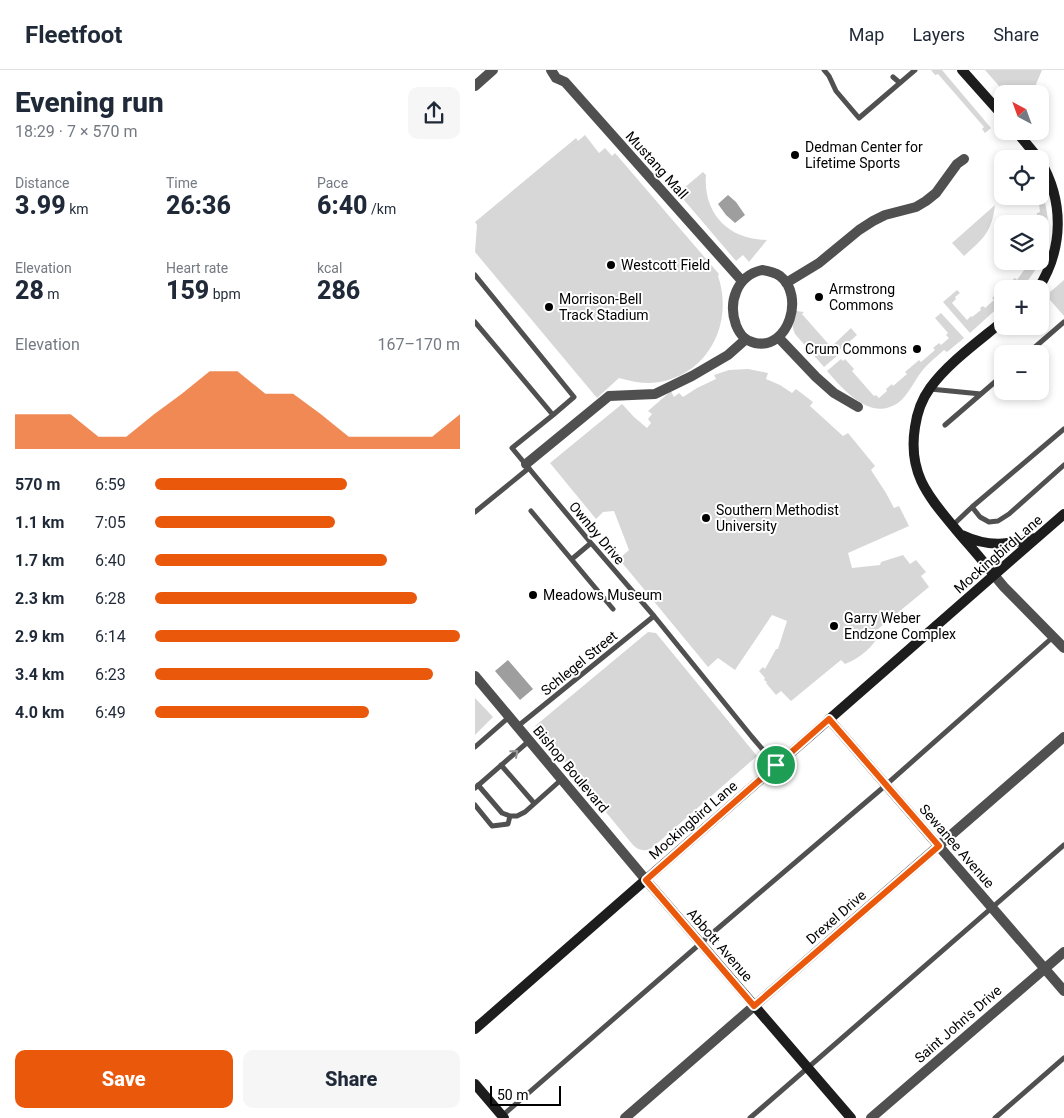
<!DOCTYPE html>
<meta charset="utf-8">
<style>
:root{--surface:#fff;--page:#f6f6f7;--text:#1f2937;--muted:#747a83;--line:#e0e1e3;--accent:#ea580c}
body{margin:0;font-family:Roboto,sans-serif;background:var(--page);color:var(--text);height:100vh;display:flex;flex-direction:column;font-size:19px;white-space:nowrap}
*{box-sizing:border-box;margin:0}
p{font-size:16px;color:var(--muted)}
.icon{flex:none;width:28px;height:28px;fill:none;stroke:currentColor;stroke-width:2;stroke-linecap:round;stroke-linejoin:round}
.map{position:relative;flex:1;overflow:hidden}
.side{display:flex;flex-direction:column;background:var(--surface);width:475px}
.side>*{flex:none}
.needle{width:32px;rotate:319deg}
.fabs{position:absolute;left:519px;top:15px;display:grid;gap:10px}
.fabs a{display:grid;place-items:center;width:55px;height:55px;border-radius:10px;background:var(--surface);box-shadow:0 2px 8px #0003;font-size:25px}
.scale{position:absolute;left:15px;bottom:12px;width:71px;box-sizing:border-box;padding-left:5px;border:2px solid #000;border-top:0;font-size:14px;line-height:18px;white-space:nowrap;color:#000;-webkit-text-stroke:4px #fff;paint-order:stroke}
.pin{position:absolute;display:grid;place-items:center;width:42px;height:42px;color:#fff;margin:-21px;border:2px solid #fff;border-radius:50%;box-shadow:0 1px 5px #0007}
.round{display:grid;place-items:center;flex:none;width:52px;height:52px;border-radius:10px;background:var(--page)}
.head{display:flex;align-items:center;justify-content:space-between;height:85px;padding:0 15px}
h1{font-size:28px;font-weight:800;line-height:38px}
.figures{display:grid;grid-template-columns:repeat(3,1fr);gap:8px;height:85px;padding:5px 15px}
.figures div{display:grid;align-content:center}
.figures b{font-size:25px;font-weight:800}
.figures small{font-size:14px;font-weight:400}
.figures p{font-size:14px}
.chart{height:140px;padding:10px 15px}
.chart p{display:flex;justify-content:space-between}
.chart svg{width:100%;height:90px;margin-top:5px;fill:var(--accent);opacity:.7}
.button{display:flex;gap:10px;margin-top:auto;padding:10px 15px}
.button a{flex:1;height:58px;border-radius:10px;background:var(--accent);color:#fff;font-size:20px;font-weight:800;line-height:58px;text-align:center}
.button a+a{background:var(--page);color:var(--text)}
ul{padding:0 15px;list-style:none;font-size:16px}
li{display:grid;grid-template-columns:80px 60px 1fr;align-items:center;height:38px}
li i{height:12px;border-radius:6px;background:var(--accent)}
header{display:flex;align-items:center;gap:30px;box-sizing:border-box;height:70px;padding:0 25px;background:var(--surface);border-bottom:1px solid var(--line)}
header strong{font-size:24px}
nav{display:flex;gap:28px;margin-inline-start:auto;font-size:18px}
main{display:flex;flex:1;min-height:0}
.map>svg:first-child{display:block}
.green{fill:#d7d7d7}
.water{fill:#9e9e9e}
.lines{fill:none;stroke-linecap:round;stroke-linejoin:round}
.lane{stroke:#505050;stroke-width:5}
.street{stroke:#505050;stroke-width:10}
.secondary{stroke:#1d1d1d;stroke-width:10}
.oneway{stroke:#969696}
.route-casing{stroke:#fff;stroke-width:10}
.route{stroke:#ea580c;stroke-width:6}
.poi-dot{fill:#000;stroke:#fff;stroke-width:2}
.labels{text-anchor:middle;stroke-width:4;stroke-linejoin:round;paint-order:stroke}
.poi-label{font-size:14px;fill:#000;stroke:#fff;text-anchor:start}
.street-label{font-size:14px;fill:#000;stroke:#fff}
</style>
<header>
<strong>Fleetfoot</strong>
<nav><a>Map</a><a>Layers</a><a>Share</a></nav>
</header>
<main>
<section class="side">
<div class="head"><div><h1>Evening run</h1><p>18:29 · 7 × 570 m</p></div><a class="round"><svg class="icon" aria-label="share" viewBox="0 0 24 24"><path d="M12 15V3M7 8l5-5 5 5M5 13v7h14v-7"/></svg></a></div>
<div class="figures">
<div><p>Distance</p><b>3.99<small> km</small></b></div>
<div><p>Time</p><b>26:36</b></div>
<div><p>Pace</p><b>6:40<small> /km</small></b></div>
</div>
<div class="figures">
<div><p>Elevation</p><b>28<small> m</small></b></div>
<div><p>Heart rate</p><b>159<small> bpm</small></b></div>
<div><p>kcal</p><b>286</b></div>
</div>
<div class="chart"><p><span>Elevation</span>167–170 m</p>
<svg viewBox="0 0 160 44" preserveAspectRatio="none"><path d="M0 44V27L10 27L20 27L30 38L40 38L50 27L60 17L70 6L80 6L90 17L100 17L110 27L120 38L130 38L140 38L150 38L160 27V44z"/></svg>
</div>
<ul>
<li><b>570 m</b>6:59<i style="width:63%"></i></li>
<li><b>1.1 km</b>7:05<i style="width:59%"></i></li>
<li><b>1.7 km</b>6:40<i style="width:76%"></i></li>
<li><b>2.3 km</b>6:28<i style="width:86%"></i></li>
<li><b>2.9 km</b>6:14<i style="width:100%"></i></li>
<li><b>3.4 km</b>6:23<i style="width:91%"></i></li>
<li><b>4.0 km</b>6:49<i style="width:70%"></i></li>
</ul>
<div class="button"><a>Save</a><a>Share</a></div>
</section>
<div class="map">
<svg width="589" height="1048" viewBox="0 0 589 1048">
<rect width="100%" height="100%" fill="#fff"/>
<path class="green" d="M456,0H467L516,58L510,63L507,59L509,57L463,4L460,5Z
M510,0H567L557,24H531Z
M110,65L124,83L130,78L137,86L140,83L244,204L243,206C260,256 230,310 175,313C164,313 155,311 144,308L122,328L0,182L2,155L0,152L101,68L103,71Z
M228,102L231,105C228,143 253,170 292,170L274,192L268,185L261,191L203,123Z
M565,117C580,155 574,190 545,219H532L535,216L533,214L540,208L542,210L554,193L553,191H565L566,146L562,145V143L565,142L564,134H560L558,126H565Z
M520,135C517,162 508,169 489,186L477,173Z
M589,210V246L575,230V222Z
M482,220L485,223L480,227L481,229L477,233L492,250L496,246L497,247L506,240L505,238L508,236L510,238L519,230L517,228L524,222L525,224L527,222V234L495,263L468,232Z
M321,241L329,242L327,244L356,277L376,258L382,265L361,283L363,285L349,297L320,264C316,256 318,250 321,241Z
M466,243L489,268L472,282L469,280C460,288 451,295 444,305C438,314 432,326 423,333C395,352 368,319 352,301L366,289L368,291L370,289L379,299L377,301L398,325L399,326L401,325L404,328L412,321L411,319L417,314L418,316L432,304L430,302L444,290L446,292L460,280L458,278L464,273L466,275L474,268L471,265L473,263L460,248Z
M273,299L293,303L291,309L305,315L317,323L321,319L338,332L335,336L368,366L373,363L400,396L396,400L411,423L419,438L424,436L434,456L373,483L377,498L405,495L406,492L428,485L435,494L441,490L451,502L446,506L454,517L403,559L406,563C397,577 386,588 370,594L366,590L316,631L306,621L301,625L291,613L292,612L289,610L290,608L284,601L288,597L290,599L301,579H303L312,551L297,545L260,600L243,588L233,597L144,489L154,480L139,441L128,442L121,449L75,393L147,334L159,347L172,358L176,353L173,349L177,344L173,341L196,321L199,327L204,323L208,327L222,318L241,309L239,305L254,300Z
M173,562L181,563L282,686L178,777C171,782 164,781 158,775L60,656Z
M0,628L18,647L0,665Z"/>
<path class="water" d="M253,125L261,132L270,145L260,153L251,145L243,134Z
M33,590L58,619L45,630L20,601Z"/>
<g class="lines">
<path class="lane" d="M349,0L354,6L361,21L384,48L440,0
M418,7L425,13
M0,205L99,327L78,345
M0,252L78,345L37,378L116,473L179,546L277,667L301,695
M552,284L589,252
M455,319L506,324
M470,355L528,305
M497,437L589,359
M56,441L138,539
M0,442L54,398
M478,455L497,437L505,447L514,452L523,451L534,444L589,395
M97,489L116,473
M43,656L179,546
M0,677L34,647
M26,695L59,733
M3,715L27,743L35,746H42L50,742L87,709
M0,718L54,671
M0,735L17,756L33,754L35,746
M27,1046L234,866L404,721L578,567
M275,1048L589,775
M520,1048L589,988"/>
<path class="street" d="M76,0L81,8L90,12L267,211
M0,16L18,0
M287,200C293,201 299,202 305,206C330,225 314,280 280,273C270,271 265,265 261,255C253,233 261,206 287,200Z
M311,213L344,193L384,160L398,151L410,145L441,137L451,131L461,123L482,94L489,89
M303,267L341,307L359,323L383,337
M51,394L134,326L180,324L217,306L253,285L271,269
M519,505L529,517L589,578
M0,606L171,810
M354,649L589,921
M150,1048L589,667
M396,1048L589,882"/>
<path class="secondary" d="M487,0L528,46
M541,61L564,89
M563,219C589,178 589,131 565,90
M487,465C514,478 533,474 561,468
M519,505C506,488 491,472 478,456C451,424 433,401 440,357C442,343 447,329 455,318C473,293 504,271 528,251
M171,810L376,1048
M0,959L589,444
M0,1014L29,1048"/>
</g>
<defs><path id="oneway-chevron" d="M-2-3.5L2.5 0L-2 3.5" fill="none" stroke-width="1.6" stroke-linecap="round" stroke-linejoin="round" transform="scale(1.25)"/></defs>
<use class="oneway" href="#oneway-chevron" transform="translate(40 683) rotate(-41)"/>
<g class="lines">
<g class="route-casing">
<path id="route" d="M354,649L464,776L279,936L171,810Z"/>
</g>
<use href="#route" class="route"/>
</g>
<g class="poi-dot">
<circle cx="320" cy="85" r="5"/>
<circle cx="136" cy="195" r="5"/>
<circle cx="344" cy="227" r="5"/>
<circle cx="74" cy="237" r="5"/>
<circle cx="442" cy="279" r="5"/>
<circle cx="231" cy="448" r="5"/>
<circle cx="58" cy="525" r="5"/>
<circle cx="359" cy="556" r="5"/>
</g>
<g class="labels">
<g class="poi-label">
<text x="330" y="82">Dedman Center for<tspan x="330" dy="16">Lifetime Sports</tspan></text>
<text x="146" y="200">Westcott Field</text>
<text x="354" y="224">Armstrong<tspan x="354" dy="16">Commons</tspan></text>
<text x="84" y="234">Morrison-Bell<tspan x="84" dy="16">Track Stadium</tspan></text>
<text x="432" y="284" text-anchor="end">Crum Commons</text>
<text x="241" y="445">Southern Methodist<tspan x="241" dy="16">University</tspan></text>
<text x="68" y="530">Meadows Museum</text>
<text x="369" y="553">Garry Weber<tspan x="369" dy="16">Endzone Complex</tspan></text>
</g>
<g class="street-label">
<text transform="translate(182 95) rotate(48)" y="5">Mustang Mall</text>
<text transform="translate(122 463) rotate(50)" y="5">Ownby Drive</text>
<text transform="translate(523 484) rotate(-41)" y="5">Mockingbird Lane</text>
<text transform="translate(104 593) rotate(-39)" y="5">Schlegel Street</text>
<text transform="translate(96 699) rotate(50)" y="5">Bishop Boulevard</text>
<text transform="translate(218 750) rotate(-41)" y="5">Mockingbird Lane</text>
<text transform="translate(482 776) rotate(49)" y="5">Sewanee Avenue</text>
<text transform="translate(361 847) rotate(-41)" y="5">Drexel Drive</text>
<text transform="translate(245 875) rotate(49)" y="5">Abbott Avenue</text>
<text transform="translate(483 954) rotate(-41)" y="5">Saint John's Drive</text>
</g>
</g>
</svg>
<div class="fabs">
<a><svg class="needle" viewBox="-14 -14 28 28"><path d="M0-13l5 13h-10z" fill="#e53935"/><path d="M0 13l5-13h-10z" fill="#747a83"/></svg></a>
<a><svg class="icon" aria-label="locate" viewBox="0 0 24 24"><circle cx="12" cy="12" r="6"/><path d="M12 2v4M12 18v4M2 12h4M18 12h4"/></svg></a>
<a><svg class="icon" aria-label="layers" viewBox="0 0 24 24"><path d="M12 4l9 5-9 5-9-5zM3 14l9 5 9-5"/></svg></a>
<a>+</a>
<a>−</a>
</div>
<div class="scale">50 m</div>
<div class="pin" style="left:301px;top:695px;background:#1e9e55"><svg class="icon" aria-label="arrive" viewBox="0 0 24 24"><path d="M6 21V4h12l-3 4 3 4H6"/></svg></div>
</div>
</main>
